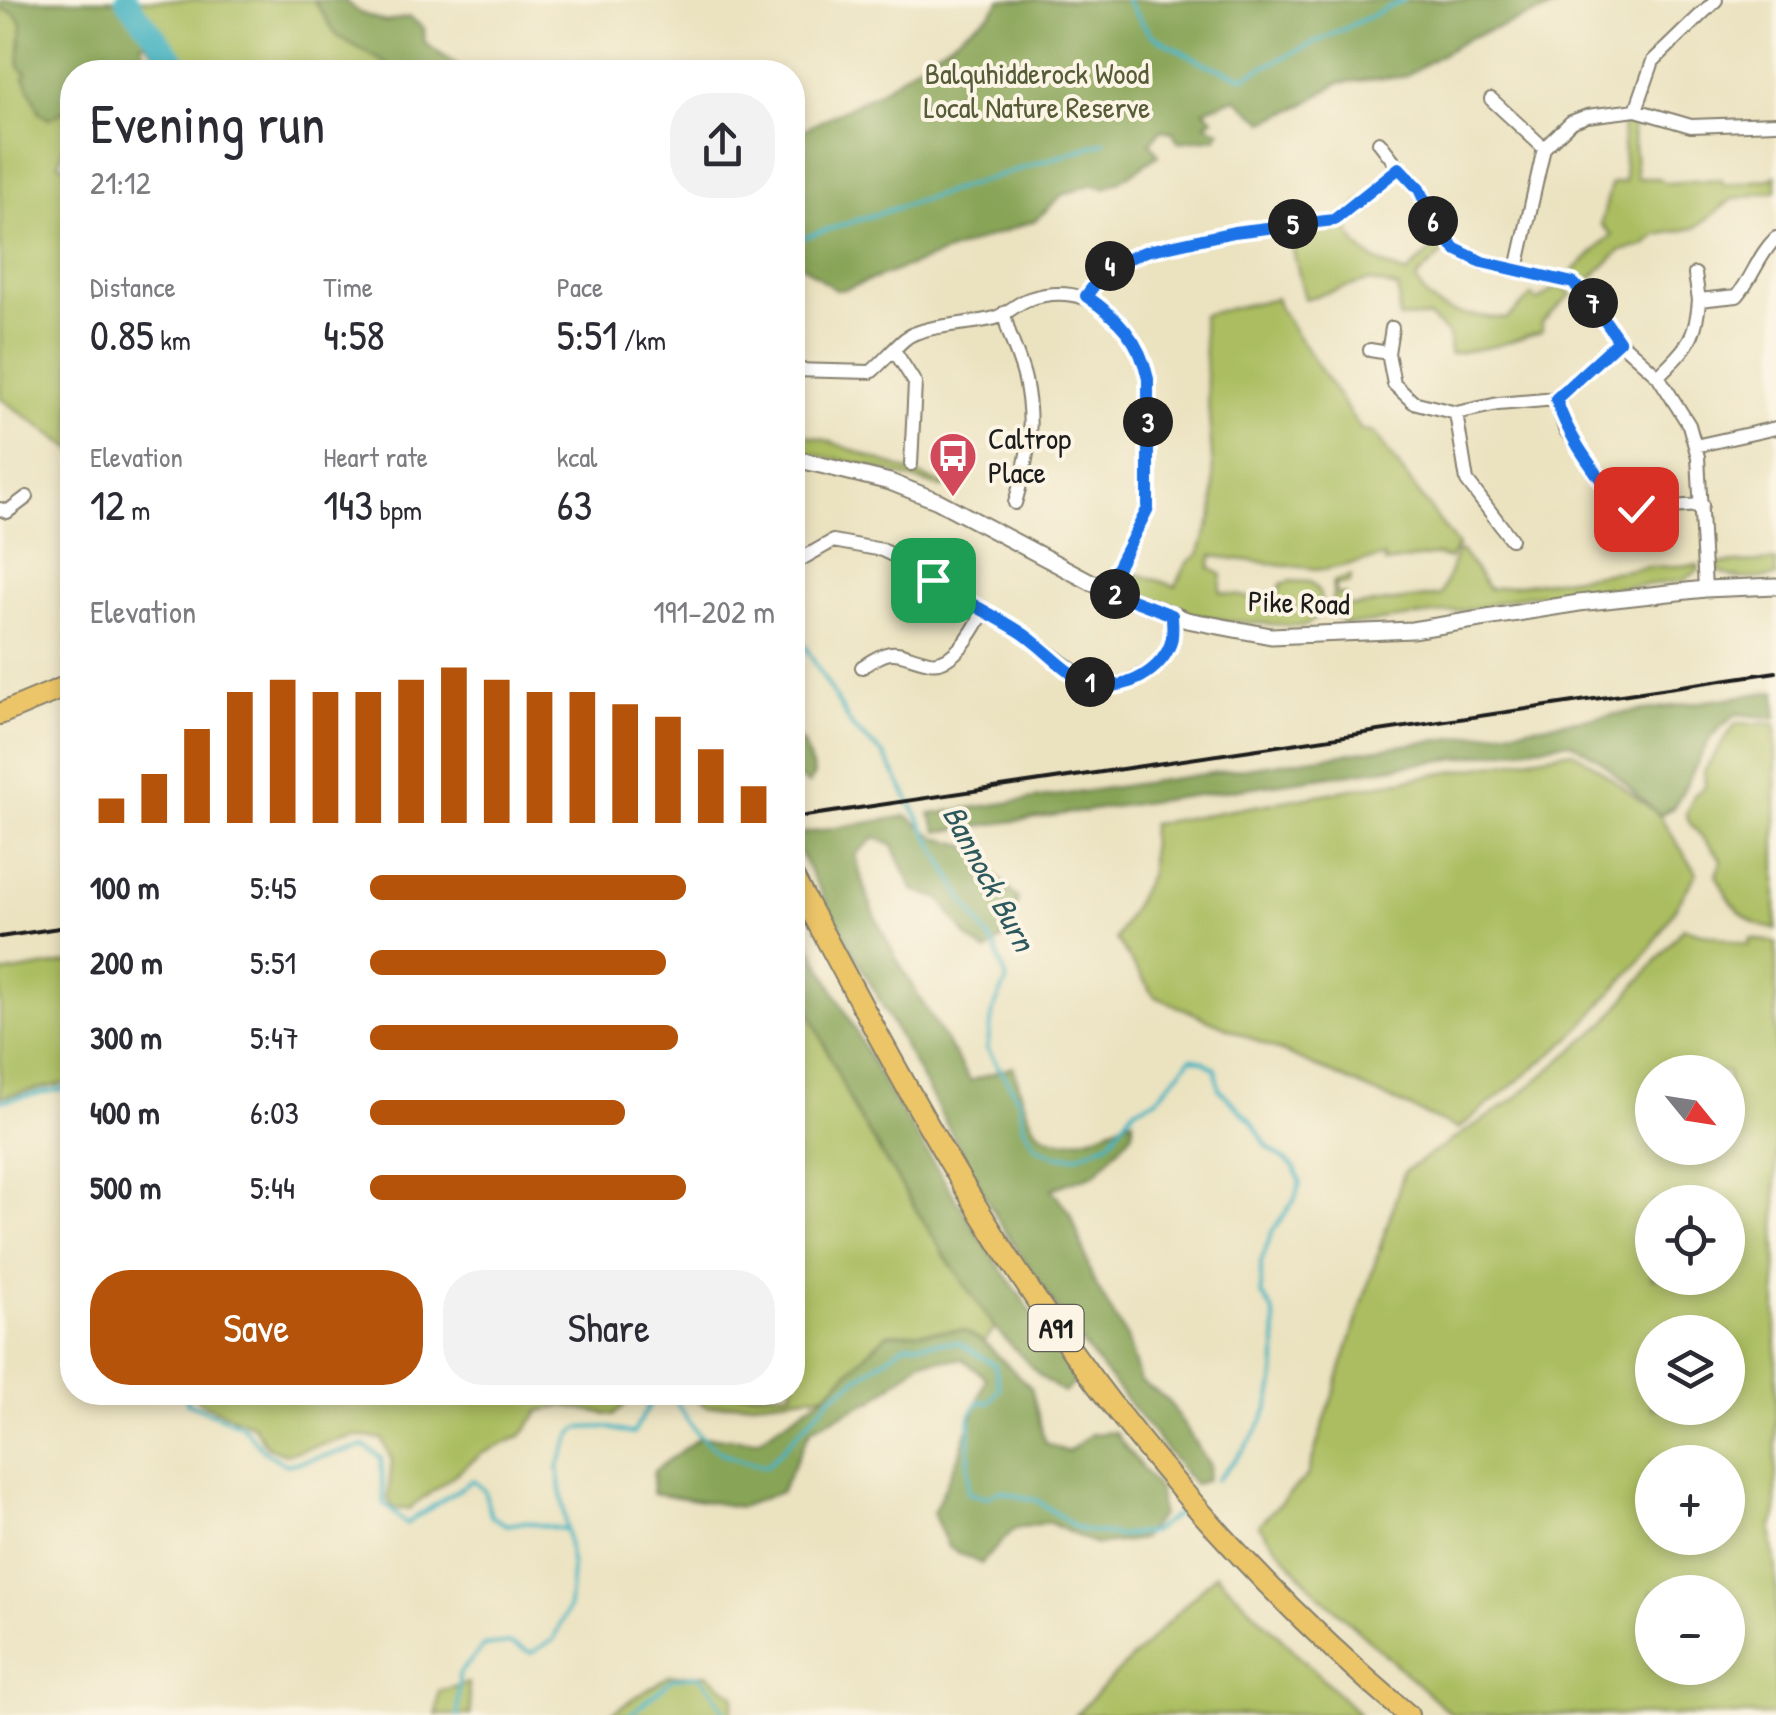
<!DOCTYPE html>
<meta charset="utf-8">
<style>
:root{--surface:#fff;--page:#f2f2f3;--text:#2b2b33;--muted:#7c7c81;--accent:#b45309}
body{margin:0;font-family:"Patrick Hand",sans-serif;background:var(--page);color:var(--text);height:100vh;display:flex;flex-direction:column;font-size:38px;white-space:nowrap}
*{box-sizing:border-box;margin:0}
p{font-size:32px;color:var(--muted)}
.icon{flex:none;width:55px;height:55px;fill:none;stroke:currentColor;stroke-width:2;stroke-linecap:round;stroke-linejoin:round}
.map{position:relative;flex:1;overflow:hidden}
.sheet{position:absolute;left:60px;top:60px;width:745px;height:1345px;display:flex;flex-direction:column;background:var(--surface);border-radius:40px;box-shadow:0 5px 15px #0003}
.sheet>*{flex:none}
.needle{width:65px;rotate:120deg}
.buttons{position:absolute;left:1635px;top:1055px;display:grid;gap:20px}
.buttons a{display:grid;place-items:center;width:110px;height:110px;border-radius:50%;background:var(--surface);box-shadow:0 5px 15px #0003;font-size:50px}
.pin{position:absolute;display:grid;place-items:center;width:85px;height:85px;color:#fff;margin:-42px;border-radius:20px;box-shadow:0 5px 15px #0006}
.km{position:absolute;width:50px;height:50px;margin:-25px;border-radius:50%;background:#222;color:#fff;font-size:28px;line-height:50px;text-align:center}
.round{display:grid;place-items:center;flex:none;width:105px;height:105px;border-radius:40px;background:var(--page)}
.summary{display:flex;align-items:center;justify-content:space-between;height:170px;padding:0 30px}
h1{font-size:55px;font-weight:600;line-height:75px}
.stats{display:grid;grid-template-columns:repeat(3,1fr);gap:15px;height:170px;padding:10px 30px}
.stats div{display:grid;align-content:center}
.stats b{font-size:42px;font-weight:600}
.stats small{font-size:28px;font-weight:400}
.stats p{font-size:28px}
.chart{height:280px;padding:20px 30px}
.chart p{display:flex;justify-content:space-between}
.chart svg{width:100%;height:180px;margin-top:10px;stroke:var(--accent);stroke-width:6}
.primary-button{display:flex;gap:20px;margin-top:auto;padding:20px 30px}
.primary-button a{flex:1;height:115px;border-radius:40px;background:var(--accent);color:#fff;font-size:40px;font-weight:600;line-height:115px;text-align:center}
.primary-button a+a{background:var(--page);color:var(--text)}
ul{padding:0 30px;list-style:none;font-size:32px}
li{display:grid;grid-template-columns:160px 120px 1fr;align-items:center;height:75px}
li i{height:25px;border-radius:12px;background:var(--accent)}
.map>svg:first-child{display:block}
.green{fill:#abbd60;stroke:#646c3e;stroke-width:2.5;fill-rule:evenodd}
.forest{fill:#88a456;stroke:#526039;stroke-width:2.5}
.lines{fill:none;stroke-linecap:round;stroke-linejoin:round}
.stream{stroke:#46b4c1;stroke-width:4}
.river{stroke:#46b4c1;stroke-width:22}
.minor-casing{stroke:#847f6e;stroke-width:16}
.tertiary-casing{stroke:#847f6e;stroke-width:19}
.primary-casing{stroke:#847f6e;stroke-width:24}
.minor{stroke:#fff;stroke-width:12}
.tertiary{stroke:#fff;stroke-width:15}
.primary{stroke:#edc569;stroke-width:20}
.rail{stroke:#1c1c1c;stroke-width:4}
.route-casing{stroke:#fff;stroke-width:20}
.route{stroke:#1a73e8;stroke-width:12}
.labels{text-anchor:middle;stroke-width:8;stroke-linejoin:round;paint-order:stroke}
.shield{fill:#fcf5e5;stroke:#5f5d58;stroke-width:2.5}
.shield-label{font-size:28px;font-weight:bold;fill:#1c1c1c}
.park-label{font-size:30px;fill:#555c37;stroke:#fcf5e5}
.poi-label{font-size:30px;fill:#1c1c1c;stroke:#fcf5e5;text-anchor:start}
.street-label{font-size:30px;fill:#1c1c1c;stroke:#fcf5e5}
.water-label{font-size:32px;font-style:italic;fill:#2d595e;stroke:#fcf5e5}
</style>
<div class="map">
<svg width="1776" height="1715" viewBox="0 0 1776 1715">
<rect width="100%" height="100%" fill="#fcf5e5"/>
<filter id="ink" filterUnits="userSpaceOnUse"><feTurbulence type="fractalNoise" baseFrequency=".01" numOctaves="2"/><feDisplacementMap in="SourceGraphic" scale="20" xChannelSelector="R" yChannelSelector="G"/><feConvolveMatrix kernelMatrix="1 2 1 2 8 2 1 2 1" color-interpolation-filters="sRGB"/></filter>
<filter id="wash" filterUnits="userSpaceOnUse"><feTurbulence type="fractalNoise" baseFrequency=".0048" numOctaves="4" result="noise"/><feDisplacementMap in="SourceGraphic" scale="40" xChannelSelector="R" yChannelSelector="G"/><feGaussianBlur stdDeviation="2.25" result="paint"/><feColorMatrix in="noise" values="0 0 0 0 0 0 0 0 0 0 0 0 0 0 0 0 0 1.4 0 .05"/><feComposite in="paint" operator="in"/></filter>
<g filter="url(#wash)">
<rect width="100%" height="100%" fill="#ebe2c0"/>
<path class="green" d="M135,0H314L337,36L402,72H192Z
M0,8L14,13L22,22L26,73L40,113L72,107V139L66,142L59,163L72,171V449L0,398Z
M1632,121L1637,178H1658L1667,183L1720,179L1725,185L1769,179L1776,175V191L1733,199L1695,228L1657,235L1644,246L1620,251L1588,281L1572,272L1612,235L1601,224L1611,184L1625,181L1622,124Z
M1366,199H1372L1347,222C1352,253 1380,264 1406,274L1439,243L1445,251L1416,279C1432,319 1470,314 1507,319L1532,295L1538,301L1557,286L1572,294L1542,322V331L1496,346L1450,354L1449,335L1429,317L1399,318L1398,288L1368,281L1305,299L1291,242L1301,241L1302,230L1326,231Z
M1276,298L1280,309L1361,430L1374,433L1458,546L1449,559L1437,555L1385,563L1384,557L1324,570L1212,556L1210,568L1222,575L1220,592L1275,603L1281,584L1290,581L1310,582C1327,595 1323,616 1305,626C1264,624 1136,621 1122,575L1127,571L1176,586L1187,563L1199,554L1213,515L1214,487L1202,315Z
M792,431L829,441L945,485L943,488L872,467L793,450Z
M1461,551L1489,589L1648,567L1698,565L1699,570L1683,581L1563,594L1527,595L1474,609L1349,625L1343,623L1333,612V582L1351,576L1350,583L1335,585L1337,595H1345L1348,607L1441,595L1456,554Z
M1776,561V577C1756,578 1733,583 1717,569V564Z
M1736,723L1776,724V929C1744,926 1729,901 1716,875L1722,860L1689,822L1686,814L1694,795L1705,786L1704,771Z
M1572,751L1590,762L1659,815L1697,873L1648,952L1569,1040L1458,1129L1154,996L1116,939L1150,874L1151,824Z
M1683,928L1749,945L1750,939L1776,942V1517L1771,1529L1776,1570V1715H1452L1317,1593L1258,1525L1307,1476L1404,1172L1516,1098L1606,1022ZM1652,1072H1728V1148H1652ZM1652,1202H1728V1278H1652ZM1652,1332H1728V1408H1652ZM1652,1462H1728V1538H1652ZM1652,1592H1728V1668H1652Z
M72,962V1082L0,1097V974Z
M794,976L854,1110L947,1259L995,1328L984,1342L963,1330L887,1334L826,1394L707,1407L687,1393L792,1392Z
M192,1393L193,1392L644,1393L631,1399L614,1415L565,1406L540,1411L521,1436L483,1453L409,1509H393L388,1498L392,1461L382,1439L355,1436L286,1454L267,1447L254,1426L201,1403Z
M1216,1574L1360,1715H1075Z
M707,1674L735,1695L731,1715H609L669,1676Z
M468,1683L471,1715H436L439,1691Z"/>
<path class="forest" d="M1,0H135L192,72H171L145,42L141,43L152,72H72V107L49,119L40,113L24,77L26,73L19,66L22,22L14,13L0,8Z
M314,0H344L360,13L385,22L409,17L424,28L425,43L466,72H402L337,36Z
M1000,0H1575L1469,38L1405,76L1338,83L1306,104L1265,122L1235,98L1204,110L1213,118L1206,124L1220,131L1216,138L1178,142L1173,132L1161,130L1150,143L1159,155L1120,181L1104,188L1092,184L1062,195L1036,220L846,289L835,290L802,265L793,262V135L877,93L991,13Z
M1776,691V718L1736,714L1712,735L1674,808L1659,815L1601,761L1570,742L938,832L930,814Z
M793,732L805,747L814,774L809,784L793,775Z
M907,816L937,838L966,845L1018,899L1009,932L987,952L970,940L940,899L913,890L893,846L876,837L856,854C868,929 932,1014 970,1081L1013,1066C1019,1083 1023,1104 1031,1120C1052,1160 1104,1131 1133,1119V1132L1095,1174L1051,1189L1071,1213L1093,1280L1127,1338L1140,1381L1167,1399L1210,1466L1207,1480L1194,1485L1076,1336L1002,1227L793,840V835Z
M793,913L881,1079L981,1239L1078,1380L1064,1393L1040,1376L995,1328L947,1259L854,1110L793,975Z
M963,1330L984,1342L1031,1388L1045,1443L1068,1452L1091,1434L1114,1432L1159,1490L1161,1515L1141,1539L1096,1545L1048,1522L1014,1529L981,1564L948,1547L933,1513L959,1455L986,1378L963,1359L922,1361L875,1399L811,1429L781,1492L740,1507L652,1493L654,1471L700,1437L758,1440L826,1394L887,1334Z"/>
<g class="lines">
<path class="stream" d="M1126,0L1151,35L1206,64L1243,77L1404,0
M792,241L1105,142
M792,624L853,728L885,756L964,901L995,947L1007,980L993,1011L987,1049L1019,1099L1024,1127L1037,1147L1056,1156H1077L1109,1142L1134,1109L1157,1099L1191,1058L1203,1061L1215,1069L1219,1089L1252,1122L1267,1146L1295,1168L1300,1182L1295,1199L1272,1232L1261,1262V1294C1277,1313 1275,1319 1276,1344C1278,1408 1260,1435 1216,1480
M0,1101L72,1087
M187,1392V1403L241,1425L265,1452L287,1465L365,1446L381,1458L384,1503L406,1524L473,1480L484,1490L491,1516L507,1525L524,1522L567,1530
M458,1715L459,1674L484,1646L509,1643L531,1653L553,1640L569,1606L572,1569L558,1467L572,1434L579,1428L606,1427L633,1434L652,1400L674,1399C704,1446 712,1454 766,1467L831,1397L906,1344L958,1342L995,1365L999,1389L988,1403L979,1401L970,1416L968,1493L987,1497L999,1491L1038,1501L1078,1529L1118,1536L1152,1532L1184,1509
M629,1715L673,1679L699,1675L714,1692L726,1715"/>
<path class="river" d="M126,0L184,72"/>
</g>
</g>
<g filter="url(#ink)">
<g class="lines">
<g class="minor-casing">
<path id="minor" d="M1491,99L1544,148
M1636,110L1653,61L1716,0
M1379,142L1399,168
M1517,269L1544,148L1571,122L1587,116L1636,110L1691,126L1776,123
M1695,274L1699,300
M1086,296L1108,267L1147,251L1234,232L1334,220L1399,168L1419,189L1436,226L1455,249L1482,263L1573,283L1592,302L1619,341L1658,376L1689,425L1698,457L1705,589
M1004,313C1008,337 1020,357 1025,380C1035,428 1028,458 1015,503
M1392,328L1388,353L1394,384L1413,402L1456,413L1498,404L1556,399L1619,341
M894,350L915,383L911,464
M1370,350L1388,353
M792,370L871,372C883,362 893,349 905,339C923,324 972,325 995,318C1007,314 1017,303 1029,299C1090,279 1136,322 1147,379L1148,508L1106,590
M1658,376C1686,348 1696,341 1699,300L1737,296C1753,278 1758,255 1776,238
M1556,399L1565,429L1620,506L1636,509L1702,505
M1456,413L1467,481L1511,539
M1695,446L1776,428
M0,509L7,512L27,497
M796,562L833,541L882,550L909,563L962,601L1021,632L1087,681L1107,685L1128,683L1161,663L1172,642V615
M862,667C896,644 895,654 929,662C954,667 974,630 984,611"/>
</g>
<g class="tertiary-casing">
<path id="tertiary" d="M792,458L890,482L938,501L1106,590L1187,620L1271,636L1412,630L1579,603L1705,589L1776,586"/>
</g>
<g class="primary-casing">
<path id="primary" d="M0,714L72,684
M792,875C857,996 920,1117 993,1233C1105,1413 1246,1578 1408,1715"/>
</g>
<use href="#minor" class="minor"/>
<use href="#tertiary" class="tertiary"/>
<use href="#primary" class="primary"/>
<path class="rail" d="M792,818L1776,672
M0,937L72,926"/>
</g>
</g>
<g class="lines" filter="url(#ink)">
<g class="route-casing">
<path id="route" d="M933,580C961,600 990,613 1019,631C1042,645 1062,671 1087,682C1117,695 1159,675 1170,645C1174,636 1172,625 1172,615L1106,590L1148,508V379C1140,340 1118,318 1086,296L1108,267L1147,251L1234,232L1334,220L1399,168L1419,189L1436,226L1455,249L1482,262L1573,283L1592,302L1619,341L1556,399C1569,440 1595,471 1620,506L1636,509"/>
</g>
<use href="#route" class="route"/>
</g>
<defs>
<g id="bus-pin" transform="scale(2.5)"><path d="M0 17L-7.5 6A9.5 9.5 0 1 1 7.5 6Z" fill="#d1495b" stroke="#fcf5e5"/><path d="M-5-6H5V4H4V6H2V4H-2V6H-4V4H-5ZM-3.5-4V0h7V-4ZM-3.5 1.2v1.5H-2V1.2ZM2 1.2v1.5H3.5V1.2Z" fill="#fff"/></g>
</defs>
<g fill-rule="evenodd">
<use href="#bus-pin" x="953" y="456"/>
</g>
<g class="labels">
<rect class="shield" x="1028.5" y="1305" width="55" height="46" rx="8"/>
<g class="shield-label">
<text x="1056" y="1338">A91</text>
</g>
<g class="park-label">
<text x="1037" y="84">Balquhidderock Wood<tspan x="1037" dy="34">Local Nature Reserve</tspan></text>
</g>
<g class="poi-label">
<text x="988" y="449">Caltrop<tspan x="988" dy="34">Place</tspan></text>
</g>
<g class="street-label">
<text transform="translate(1299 603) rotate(2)" y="10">Pike Road</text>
</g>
<g class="water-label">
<text transform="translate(989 878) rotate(62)" y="11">Bannock Burn</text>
</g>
</g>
</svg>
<div class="buttons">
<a><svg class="needle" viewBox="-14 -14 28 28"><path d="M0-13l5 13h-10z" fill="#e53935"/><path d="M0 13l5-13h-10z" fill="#7c7c81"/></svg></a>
<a><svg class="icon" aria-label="locate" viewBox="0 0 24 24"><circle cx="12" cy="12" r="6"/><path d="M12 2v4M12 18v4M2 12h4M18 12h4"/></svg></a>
<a><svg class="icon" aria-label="layers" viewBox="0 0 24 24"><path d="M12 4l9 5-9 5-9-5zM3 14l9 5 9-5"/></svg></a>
<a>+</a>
<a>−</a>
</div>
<div class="pin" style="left:933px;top:580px;background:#1e9e55"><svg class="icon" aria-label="arrive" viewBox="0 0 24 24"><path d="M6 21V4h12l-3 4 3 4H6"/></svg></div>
<div class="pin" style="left:1636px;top:509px;background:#d93025"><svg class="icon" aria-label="check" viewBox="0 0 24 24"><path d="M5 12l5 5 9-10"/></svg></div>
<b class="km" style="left:1090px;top:682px">1</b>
<b class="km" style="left:1115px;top:594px">2</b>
<b class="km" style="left:1148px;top:422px">3</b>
<b class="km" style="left:1110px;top:266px">4</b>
<b class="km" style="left:1293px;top:224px">5</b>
<b class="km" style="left:1433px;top:221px">6</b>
<b class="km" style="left:1593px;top:303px">7</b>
<section class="sheet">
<div class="summary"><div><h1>Evening run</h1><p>21:12</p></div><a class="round"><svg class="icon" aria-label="share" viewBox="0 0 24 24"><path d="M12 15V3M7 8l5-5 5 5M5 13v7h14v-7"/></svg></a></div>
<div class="stats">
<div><p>Distance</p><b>0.85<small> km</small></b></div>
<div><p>Time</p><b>4:58</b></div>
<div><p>Pace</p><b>5:51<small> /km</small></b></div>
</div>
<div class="stats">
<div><p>Elevation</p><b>12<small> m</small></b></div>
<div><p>Heart rate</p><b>143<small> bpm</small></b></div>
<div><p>kcal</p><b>63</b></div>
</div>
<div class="chart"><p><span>Elevation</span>191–202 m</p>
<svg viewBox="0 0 160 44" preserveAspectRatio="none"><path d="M5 44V38M15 44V32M25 44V21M35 44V12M45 44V9M55 44V12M65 44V12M75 44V9M85 44V6M95 44V9M105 44V12M115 44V12M125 44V15M135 44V18M145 44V26M155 44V35"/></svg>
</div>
<ul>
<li><b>100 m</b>5:45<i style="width:78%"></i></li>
<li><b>200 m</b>5:51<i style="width:73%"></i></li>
<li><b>300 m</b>5:47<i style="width:76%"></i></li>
<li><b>400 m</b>6:03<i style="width:63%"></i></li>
<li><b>500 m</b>5:44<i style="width:78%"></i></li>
</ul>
<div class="primary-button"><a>Save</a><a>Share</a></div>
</section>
</div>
